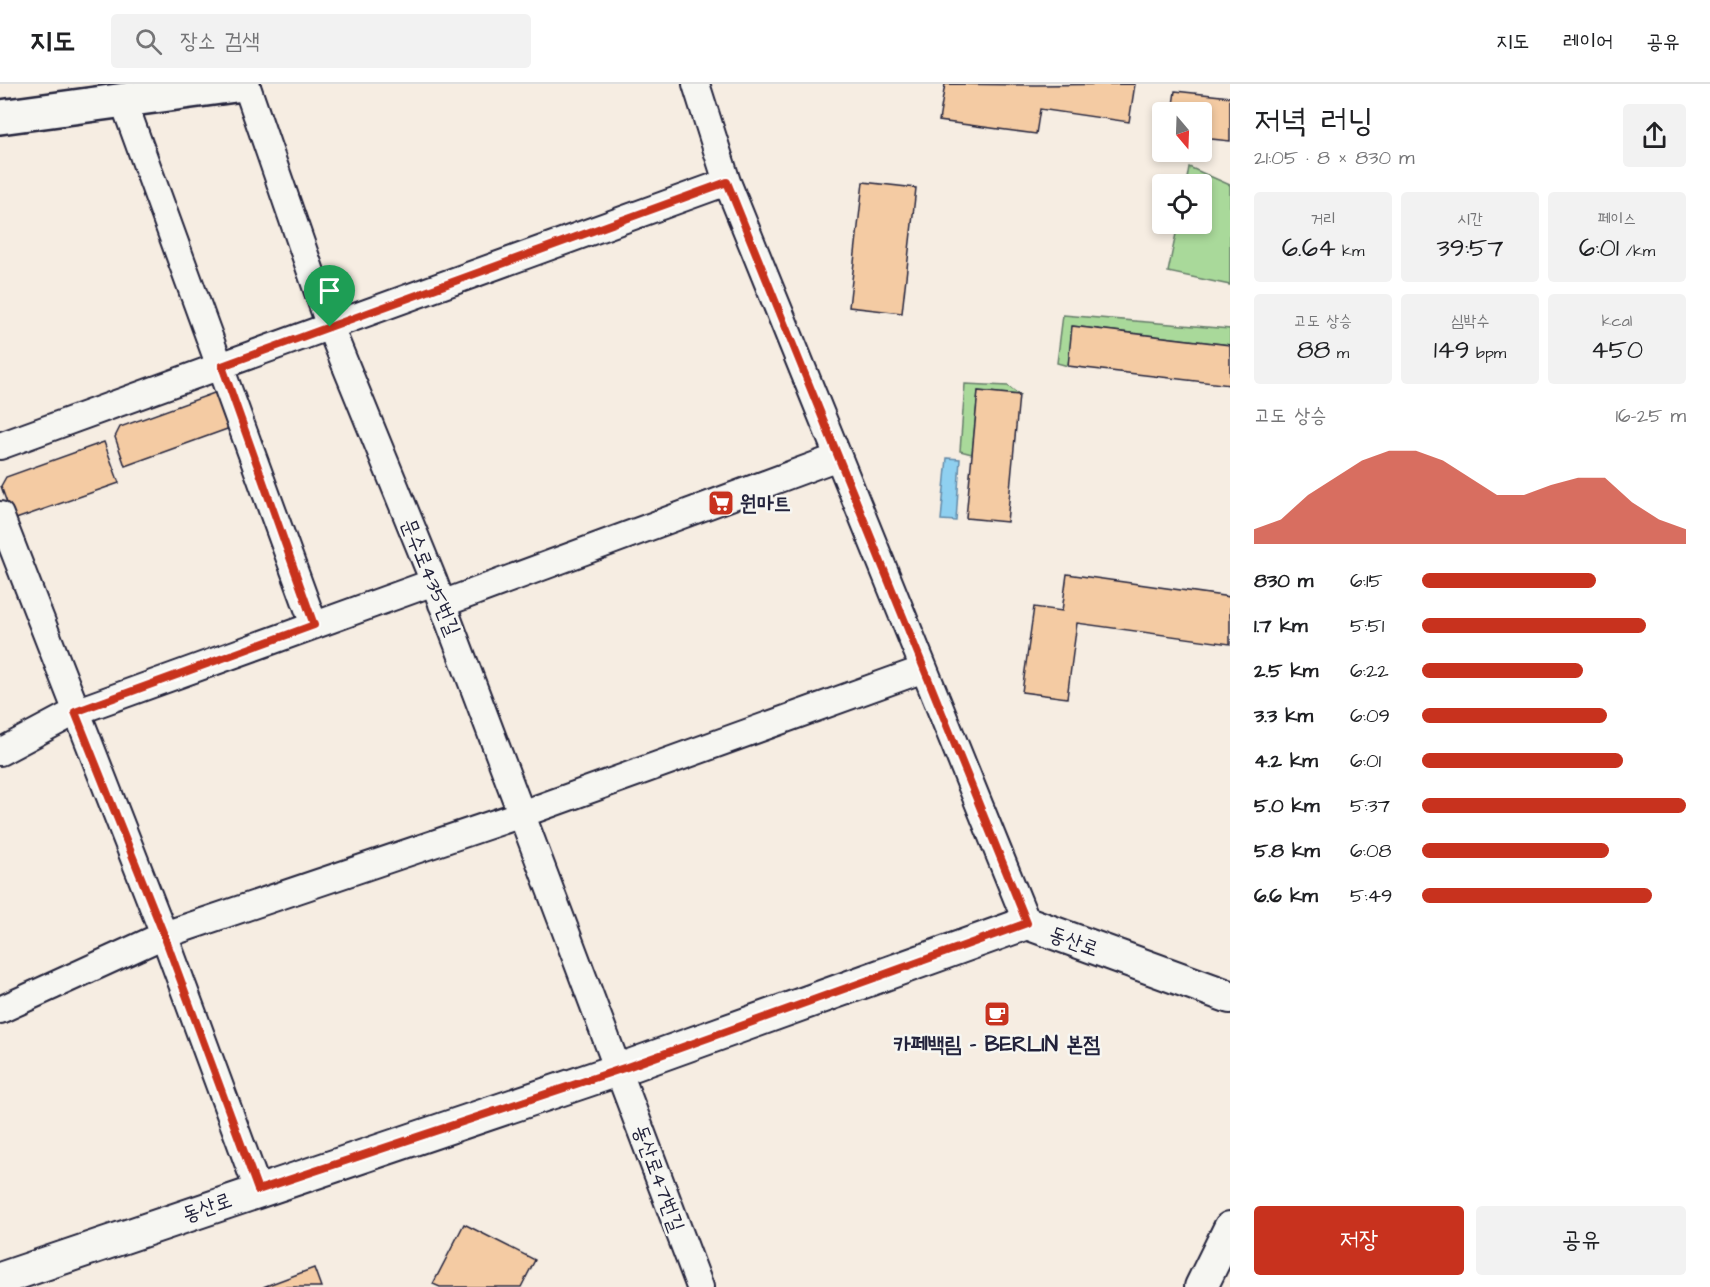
<!DOCTYPE html>
<html lang="ko">
<meta charset="utf-8">
<style>
:root{--surface:#fff;--page:#f2f2f2;--text:#202124;--muted:#757577;--line:#e0e0e0;--accent:#c8321e}
body{margin:0;font-family:"Architects Daughter","Poor Story",sans-serif;background:var(--page);color:var(--text);height:100vh;display:flex;flex-direction:column;font-size:22px;white-space:nowrap}
*{box-sizing:border-box;margin:0}
p{font-size:20px;color:var(--muted)}
.icon{flex:none;width:33px;height:33px;fill:none;stroke:currentColor;stroke-width:2;stroke-linecap:round;stroke-linejoin:round}
.map{position:relative;flex:1;overflow:hidden}
.sheet{display:flex;flex-direction:column;background:var(--surface);width:480px}
.sheet>*{flex:none}
.needle{width:39px;rotate:161deg}
.fabs{position:absolute;left:1152px;top:18px;display:grid;gap:12px}
.fabs a{display:grid;place-items:center;width:60px;height:60px;border-radius:6px;background:var(--surface);box-shadow:0 3px 9px #0003;font-size:30px}
.pin{position:absolute;display:grid;place-items:center;width:51px;height:51px;color:#fff;margin:-62px -26px;border-radius:50% 50% 50% 0;rotate:-45deg;box-shadow:0 0 6px #0007}
.pin .icon{rotate:45deg}
.round{display:grid;place-items:center;flex:none;width:63px;height:63px;border-radius:6px;background:var(--page)}
.overview{display:flex;align-items:center;justify-content:space-between;height:102px;padding:0 24px}
h1{font-size:33px;font-weight:600;line-height:45px}
.stats{display:grid;grid-template-columns:repeat(3,1fr);gap:9px;height:102px;padding:6px 24px}
.stats div{display:grid;align-content:center;border-radius:6px;background:var(--page);text-align:center}
.stats b{font-size:26px;font-weight:600}
.stats small{font-size:16px;font-weight:400}
.stats p{font-size:16px}
.chart{height:168px;padding:12px 24px}
.chart p{display:flex;justify-content:space-between}
.chart svg{width:100%;height:108px;margin-top:6px;fill:var(--accent);opacity:.7}
.button{display:flex;gap:12px;margin-top:auto;padding:12px 24px}
.button a{flex:1;height:69px;border-radius:6px;background:var(--accent);color:#fff;font-size:24px;font-weight:600;line-height:69px;text-align:center}
.button a+a{background:var(--page);color:var(--text)}
ul{padding:0 24px;list-style:none;font-size:20px}
li{display:grid;grid-template-columns:96px 72px 1fr;align-items:center;height:45px}
li i{height:15px;border-radius:8px;background:var(--accent)}
header{display:flex;align-items:center;gap:36px;box-sizing:border-box;height:84px;padding:0 30px;background:var(--surface);border-bottom:2px solid var(--line)}
header strong{font-size:28px}
nav{display:flex;gap:33px;margin-inline-start:auto;font-size:21px}
.search{width:420px;height:54px;background:var(--page);display:flex;align-items:center;gap:15px;box-sizing:border-box;padding:0 21px;border-radius:6px;color:var(--muted);font-size:22px}
main{display:flex;flex:1;min-height:0}
.map>svg:first-child{display:block}
.green{fill:#a9d99a;stroke:#667e6a;stroke-width:1.5}
.water{fill:#8fd0f0;stroke:#638aa8;stroke-width:1.5}
.building{fill:#f4cba3;stroke:#22223b;stroke-width:1.5}
.lines{fill:none;stroke-linecap:round;stroke-linejoin:round}
.minor-casing{stroke:#22223b;stroke-width:30}
.tertiary-casing{stroke:#22223b;stroke-width:36}
.secondary-casing{stroke:#22223b;stroke-width:38}
.minor{stroke:#f6f6f2;stroke-width:26}
.tertiary{stroke:#f6f6f2;stroke-width:32}
.secondary{stroke:#f6f6f2;stroke-width:33}
.route-casing{stroke:#fff;stroke-width:12}
.route{stroke:#c8321e;stroke-width:8}
.labels{text-anchor:middle;stroke-width:5;stroke-linejoin:round;paint-order:stroke}
.poi-label{font-size:21px;font-weight:bold;fill:#22223b;stroke:#f6f6f2;text-anchor:start}
.street-label{font-size:21px;fill:#22223b;stroke:#f6f6f2}
</style>
<header>
<strong>지도</strong>
<div class="search"><svg class="icon" aria-label="search" viewBox="0 0 24 24"><circle cx="10" cy="10" r="6"/><path d="M15 15l6 6"/></svg>장소 검색</div>
<nav><a>지도</a><a>레이어</a><a>공유</a></nav>
</header>
<main>
<div class="map">
<svg width="1230" height="1203" viewBox="0 0 1230 1203">
<rect width="100%" height="100%" fill="#f6ede2"/>
<filter id="ink" filterUnits="userSpaceOnUse"><feTurbulence type="fractalNoise" baseFrequency=".0167" numOctaves="2"/><feDisplacementMap in="SourceGraphic" scale="12" xChannelSelector="R" yChannelSelector="G"/><feConvolveMatrix kernelMatrix="1 2 1 2 8 2 1 2 1" color-interpolation-filters="sRGB"/></filter>
<g filter="url(#ink)">
<path class="green" d="M1189,83L1230,101V201L1168,188L1178,140H1202V100H1186Z
M1063,231L1230,245V261L1073,242L1068,282L1057,279Z
M965,300L1008,302L1019,311L978,307L972,370L960,367Z"/>
<path class="water" d="M947,374L960,375L956,437L941,436Z"/>
<path class="building" d="M945,0L1036,1L1135,0L1129,38L1040,25L1036,50L939,37Z
M1175,7L1230,13V57L1202,54V28H1172Z
M863,98L916,104L902,229L849,223Z
M1072,242L1230,261V301L1068,282Z
M978,307L1019,311L1007,438L966,434Z
M217,308L230,344L125,382L115,353L120,343Z
M104,358L119,399L13,436L1,402L6,393Z
M1067,490L1230,513V560L1077,539L1067,614L1022,608L1034,523L1062,527Z
M464,1140L535,1176L521,1203H440L433,1200Z
M314,1184L321,1203H263Z"/>
<g class="lines">
<g class="minor-casing">
<path id="minor" d="M246,0L330,243L434,498L700,1203
M696,0L727,98L1027,839
M123,16L314,541
M0,362L727,98
M0,431L164,851L258,1106
M442,520L838,373
M0,668L75,628L434,498
M0,926L164,851L522,730L924,585"/>
</g>
<g class="tertiary-casing">
<path id="tertiary" d="M0,1195L627,983L1027,839L1230,913
M1201,1203L1230,1144"/>
</g>
<g class="secondary-casing">
<path id="secondary" d="M0,33L243,0"/>
</g>
<use href="#minor" class="minor"/>
<use href="#tertiary" class="tertiary"/>
<use href="#secondary" class="secondary"/>
</g>
</g>
<g class="lines" filter="url(#ink)">
<g class="route-casing">
<path id="route" d="M727,98L1027,839L627,983L258,1106L164,851L75,628L314,541L222,282Z"/>
</g>
<use href="#route" class="route"/>
</g>
<defs>
<g id="supermarket-square" transform="scale(1.35)"><rect x="-9" y="-9" width="18" height="18" rx="4" fill="#c8321e" stroke="#f6f6f2"/><path d="M-6-5.5h2.5l.6 2H6L4.5 2H-2.5L-4.4-4H-6ZM-1.5 3.2a1.3 1.3 0 1 0 .1 0ZM3 3.2a1.3 1.3 0 1 0 .1 0Z" fill="#fff"/></g>
<g id="cafe-square" transform="scale(1.35)"><rect x="-9" y="-9" width="18" height="18" rx="4" fill="#c8321e" stroke="#f6f6f2"/><path d="M-5.5-4.5H6V0H3Q3 3.5 0 3.5H-2.5Q-5.5 3.5-5.5 0ZM3-3.2v2h1.7v-2ZM-6 4.5H4V6H-6Z" fill="#fff"/></g>
</defs>
<g fill-rule="evenodd">
<use href="#supermarket-square" x="721" y="419"/>
<use href="#cafe-square" x="997" y="930"/>
</g>
<g class="labels">
<g class="poi-label">
<text x="740" y="426">원마트</text>
<text x="997" y="967" text-anchor="middle">카페백림 - BERLIN 본점</text>
</g>
<g class="street-label">
<text transform="translate(431 493) rotate(68)" y="7">문수로435번길</text>
<text transform="translate(1074 857) rotate(20)" y="7">동산로</text>
<text transform="translate(659 1094) rotate(70)" y="7">동산로47번길</text>
<text transform="translate(207 1123) rotate(-19)" y="7">동산로</text>
</g>
</g>
</svg>
<div class="fabs">
<a><svg class="needle" viewBox="-14 -14 28 28"><path d="M0-13l5 13h-10z" fill="#e53935"/><path d="M0 13l5-13h-10z" fill="#757577"/></svg></a>
<a><svg class="icon" aria-label="locate" viewBox="0 0 24 24"><circle cx="12" cy="12" r="6"/><path d="M12 2v4M12 18v4M2 12h4M18 12h4"/></svg></a>
</div>
<div class="pin" style="left:330px;top:243px;background:#1e9e55"><svg class="icon" aria-label="arrive" viewBox="0 0 24 24"><path d="M6 21V4h12l-3 4 3 4H6"/></svg></div>
</div>
<section class="sheet">
<div class="overview"><div><h1>저녁 러닝</h1><p>21:05 · 8 × 830 m</p></div><a class="round"><svg class="icon" aria-label="share" viewBox="0 0 24 24"><path d="M12 15V3M7 8l5-5 5 5M5 13v7h14v-7"/></svg></a></div>
<div class="stats">
<div><p>거리</p><b>6.64<small> km</small></b></div>
<div><p>시간</p><b>39:57</b></div>
<div><p>페이스</p><b>6:01<small> /km</small></b></div>
</div>
<div class="stats">
<div><p>고도 상승</p><b>88<small> m</small></b></div>
<div><p>심박수</p><b>149<small> bpm</small></b></div>
<div><p>kcal</p><b>450</b></div>
</div>
<div class="chart"><p><span>고도 상승</span>16–25 m</p>
<svg viewBox="0 0 160 44" preserveAspectRatio="none"><path d="M0 44V38L10 34L20 24L30 17L40 10L50 6L60 6L70 10L80 17L90 24L100 24L110 20L120 17L130 17L140 27L150 34L160 38V44z"/></svg>
</div>
<ul>
<li><b>830 m</b>6:15<i style="width:66%"></i></li>
<li><b>1.7 km</b>5:51<i style="width:85%"></i></li>
<li><b>2.5 km</b>6:22<i style="width:61%"></i></li>
<li><b>3.3 km</b>6:09<i style="width:70%"></i></li>
<li><b>4.2 km</b>6:01<i style="width:76%"></i></li>
<li><b>5.0 km</b>5:37<i style="width:100%"></i></li>
<li><b>5.8 km</b>6:08<i style="width:71%"></i></li>
<li><b>6.6 km</b>5:49<i style="width:87%"></i></li>
</ul>
<div class="button"><a>저장</a><a>공유</a></div>
</section>
</main>
